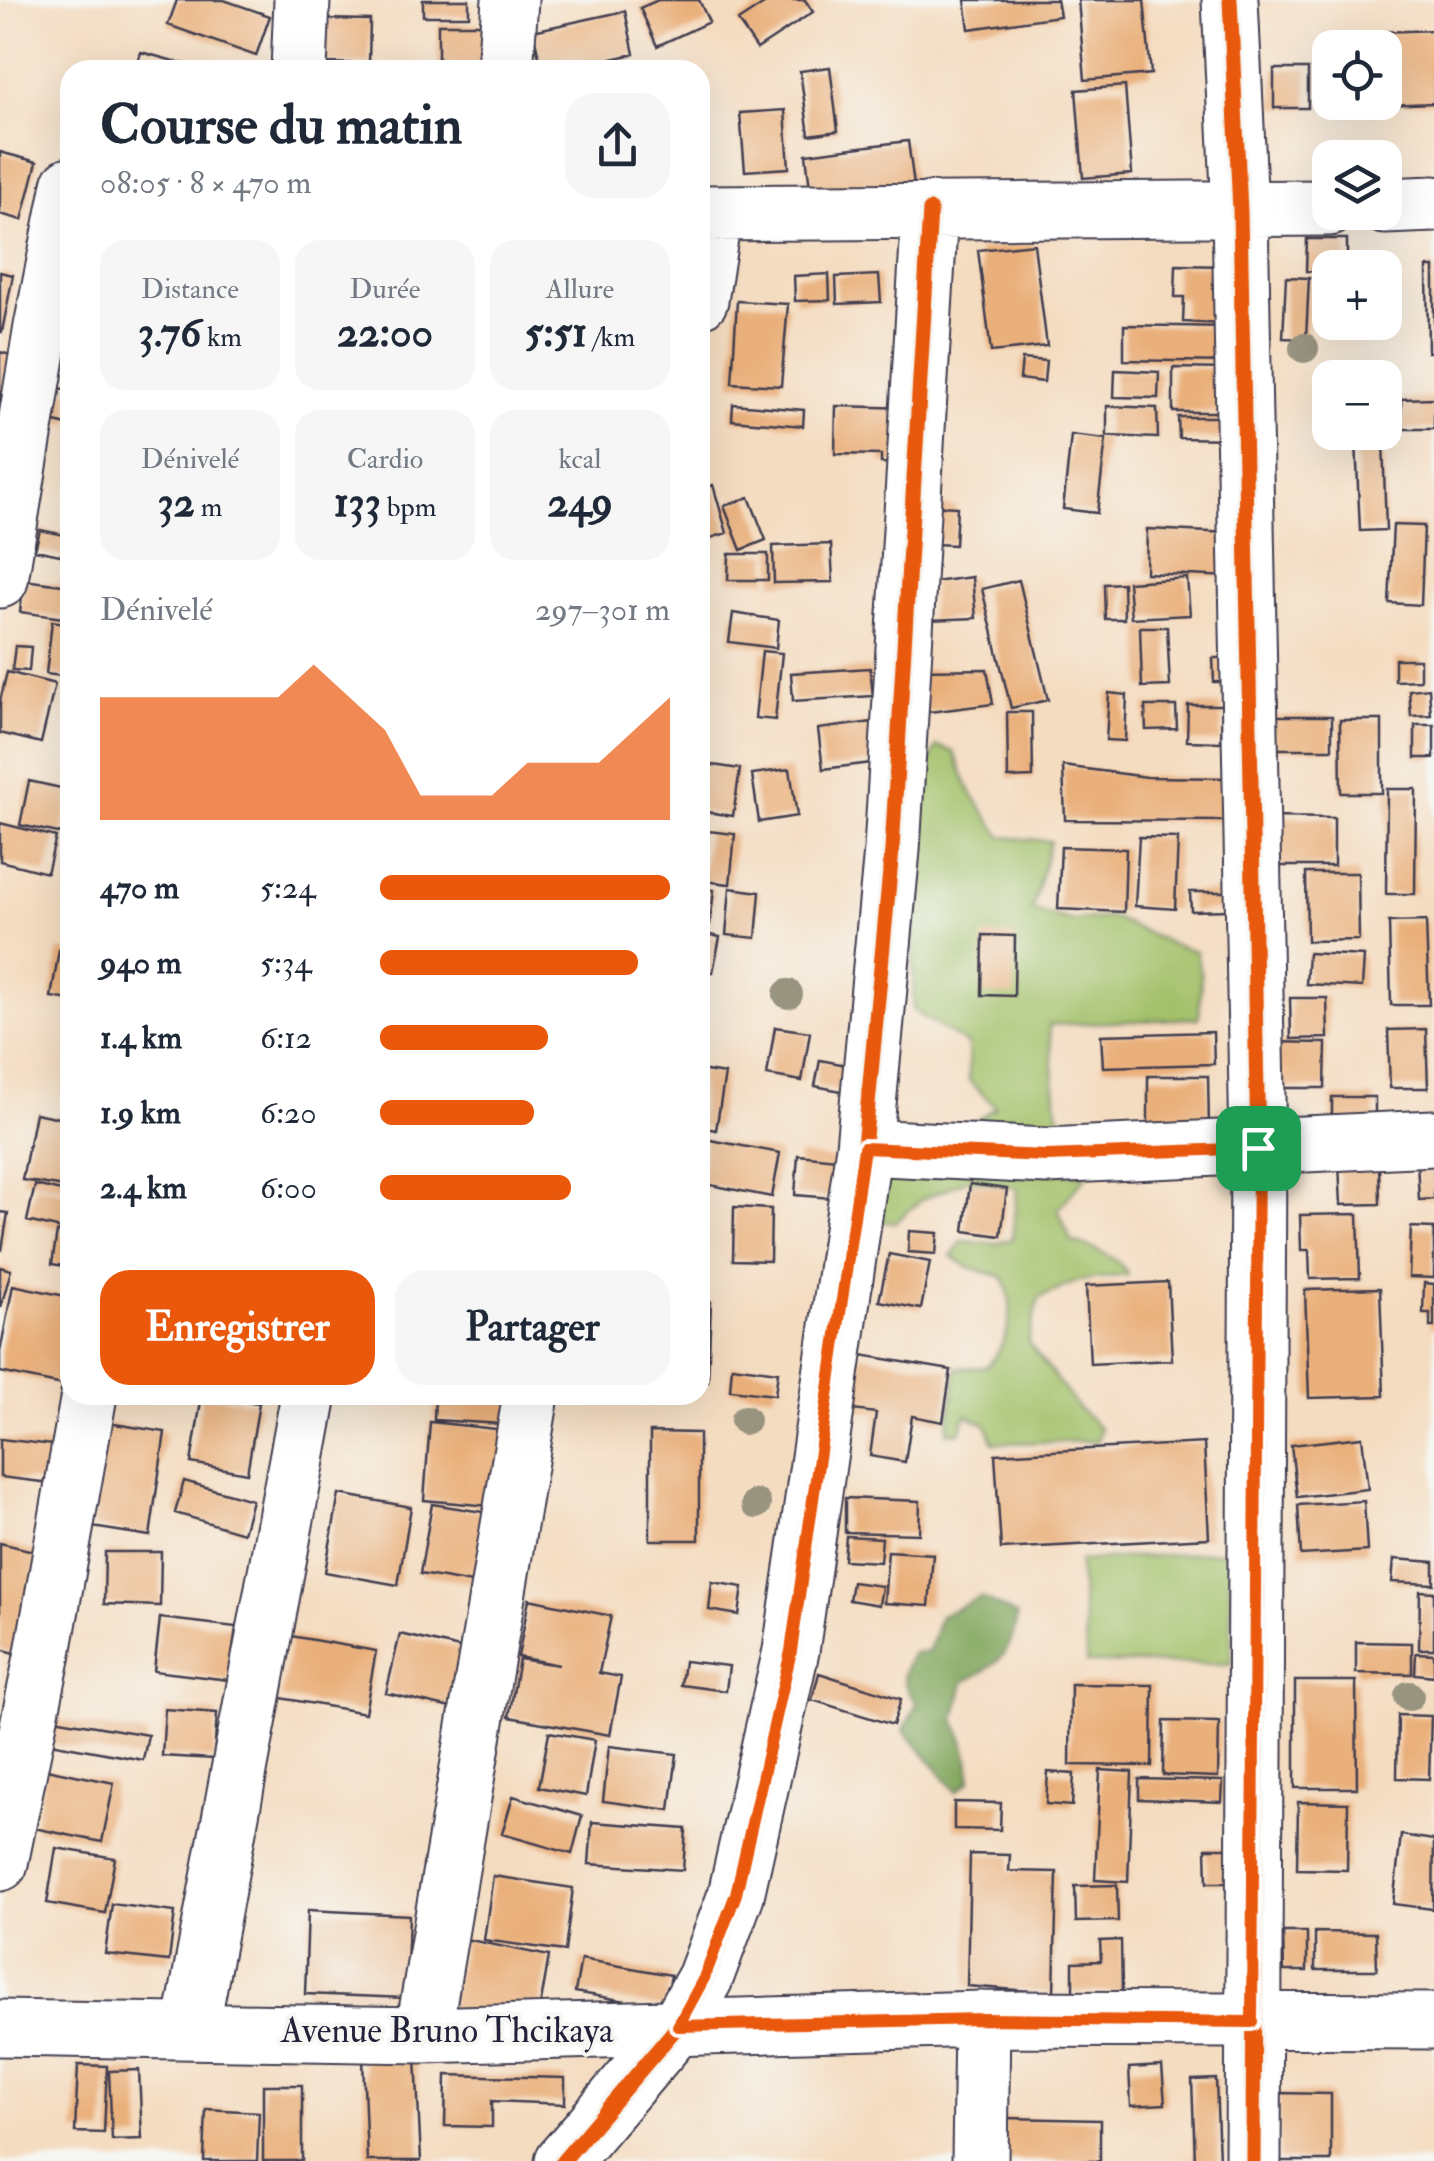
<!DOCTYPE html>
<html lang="fr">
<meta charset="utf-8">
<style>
:root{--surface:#fff;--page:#f6f6f7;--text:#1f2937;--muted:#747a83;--accent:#ea580c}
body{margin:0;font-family:"IM FELL Double Pica",serif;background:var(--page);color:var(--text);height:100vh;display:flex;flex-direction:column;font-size:38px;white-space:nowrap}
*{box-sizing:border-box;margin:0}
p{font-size:32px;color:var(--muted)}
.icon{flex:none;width:55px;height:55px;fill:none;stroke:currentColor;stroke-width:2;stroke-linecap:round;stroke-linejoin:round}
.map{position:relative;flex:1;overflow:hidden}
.panel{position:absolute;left:60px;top:60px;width:650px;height:1345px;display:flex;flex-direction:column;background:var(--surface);border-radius:30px;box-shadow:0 10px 40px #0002}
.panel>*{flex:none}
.tools{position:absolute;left:1312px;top:30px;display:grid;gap:20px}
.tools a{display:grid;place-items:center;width:90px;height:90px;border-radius:20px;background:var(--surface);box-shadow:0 10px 40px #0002;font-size:50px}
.pin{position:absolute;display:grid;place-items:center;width:85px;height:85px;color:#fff;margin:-42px;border-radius:20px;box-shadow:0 5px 15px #0006}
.round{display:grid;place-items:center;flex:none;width:105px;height:105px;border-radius:30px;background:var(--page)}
.overview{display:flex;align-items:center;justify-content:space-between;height:170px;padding:0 40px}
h1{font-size:55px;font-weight:700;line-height:75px}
.figures{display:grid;grid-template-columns:repeat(3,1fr);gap:15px;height:170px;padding:10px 40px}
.figures div{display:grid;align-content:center;border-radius:25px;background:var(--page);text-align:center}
.figures b{font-size:42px;font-weight:700}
.figures small{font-size:28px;font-weight:400}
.figures p{font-size:28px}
.chart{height:280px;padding:20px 40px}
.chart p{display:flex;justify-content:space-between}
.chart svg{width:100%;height:180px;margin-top:10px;fill:var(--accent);opacity:.7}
.cta{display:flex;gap:20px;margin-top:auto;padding:20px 40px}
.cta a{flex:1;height:115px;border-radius:30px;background:var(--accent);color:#fff;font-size:40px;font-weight:700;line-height:115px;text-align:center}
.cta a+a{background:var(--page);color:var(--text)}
ul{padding:0 40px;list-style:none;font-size:32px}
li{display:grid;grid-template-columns:160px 120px 1fr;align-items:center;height:75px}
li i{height:25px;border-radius:12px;background:var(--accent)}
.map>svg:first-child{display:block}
.green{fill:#a2c068;stroke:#627152;stroke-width:2.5}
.forest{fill:#81a65c;stroke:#52644c;stroke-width:2.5}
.building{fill:#eab07c}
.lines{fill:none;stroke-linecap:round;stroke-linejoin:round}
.minor-casing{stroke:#423e4f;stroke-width:59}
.minor{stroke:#fff;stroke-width:55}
.cycleway-casing{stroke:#f6f6f2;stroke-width:21}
.cycleway{stroke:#e8590c;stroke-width:15}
.tree{fill:#999480}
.route-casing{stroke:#fff;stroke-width:20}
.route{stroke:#ea580c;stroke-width:12}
.labels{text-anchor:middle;stroke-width:8;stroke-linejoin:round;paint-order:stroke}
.street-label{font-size:35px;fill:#22223b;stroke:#f6f6f2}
</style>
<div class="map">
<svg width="1434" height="2161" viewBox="0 0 1434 2161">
<rect width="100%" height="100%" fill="#f6f6f2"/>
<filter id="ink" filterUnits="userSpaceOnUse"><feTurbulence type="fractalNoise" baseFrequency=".01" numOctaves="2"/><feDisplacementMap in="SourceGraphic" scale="20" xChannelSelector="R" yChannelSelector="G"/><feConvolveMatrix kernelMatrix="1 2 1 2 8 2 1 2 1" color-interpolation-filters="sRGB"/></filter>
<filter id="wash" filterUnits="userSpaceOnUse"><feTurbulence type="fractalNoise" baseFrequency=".0048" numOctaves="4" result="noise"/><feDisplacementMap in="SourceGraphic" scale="40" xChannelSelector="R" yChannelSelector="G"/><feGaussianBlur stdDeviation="2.25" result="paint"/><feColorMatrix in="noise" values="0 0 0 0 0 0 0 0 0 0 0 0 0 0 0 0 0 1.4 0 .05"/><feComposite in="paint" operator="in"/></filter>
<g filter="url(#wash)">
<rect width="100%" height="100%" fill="#f4dcc0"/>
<path class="green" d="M937,746L954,752L971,793L1002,837L1050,841L1032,910L1071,921L1112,917L1171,944L1196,951L1201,975L1199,1018L1049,1025L1058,1116L1098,1126L1108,1142L954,1135L996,1107L969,1081L968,1045L913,1010L915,789Z
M871,1155L1087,1175L1058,1209L1071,1241C1092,1249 1117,1254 1128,1275L1081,1280L1039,1298L1028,1342L1078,1408L1100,1428L1097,1441L994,1443L986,1424L966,1415L960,1433L947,1432L957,1368L986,1367C1008,1345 1019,1305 1002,1277L966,1266L952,1256L962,1241L995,1244L1012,1239L1017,1188L968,1179L921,1200L896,1222H873Z
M1229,1551L1232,1664L1087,1663L1079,1561Z"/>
<path class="forest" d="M981,1597L1017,1616C1011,1656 998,1664 964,1682L955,1719L967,1752L971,1780L956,1792L904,1730L917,1703C901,1686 900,1672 913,1653L929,1651L940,1616Z"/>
<g id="blocks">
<path class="building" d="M177,0H224L270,16L256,56L168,25Z
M423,0H469V16H423Z
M658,0H699L709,22L657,46L640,8Z
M770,0H805L813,12L757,49L738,21Z
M965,0H1057L1060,16L969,29Z
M1078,0H1144L1151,74L1085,80Z
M625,11L634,54L563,70H542L533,31Z
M323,19L370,20L369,64L322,63Z
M438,24H487V68H438Z
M1434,30V103L1385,105L1382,32Z
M141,52L203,69V70H136Z
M830,67L838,131L809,135L800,71Z
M1274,69H1308V108H1274Z
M1125,86L1132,174L1083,178L1076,90Z
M785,110L789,168L745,171L740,113Z
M908,141L914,185L811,197L806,154Z
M0,152L37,162L22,220L0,214Z
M1307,239H1347V268H1330V272L1306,271Z
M1034,244L1047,346L991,352L978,250Z
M1176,265L1227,266L1226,324L1183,322L1184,297H1175Z
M1427,267H1434V352H1428Z
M0,272L13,275L2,332H0Z
M829,274L830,300L795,301L794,276Z
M879,275L881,302L837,304L836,277Z
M1286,277L1309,278L1306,339L1283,338Z
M1324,295L1330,296V322H1358L1356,333L1317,324Z
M737,301L788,304L781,386L732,383Z
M1124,325L1228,327V362L1124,360Z
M0,352L31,361L0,413Z
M1022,359L1046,361L1044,382L1020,379Z
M1173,368L1232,369V412H1173Z
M1115,370L1159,372L1158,398L1114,397Z
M56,387L70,391V426L48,420Z
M1434,398V429H1402L1401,399Z
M733,404L804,410L803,426L732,420Z
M836,406L913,408L904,464L881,463V455L835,454Z
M1107,406L1157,408L1158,438L1107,436Z
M1178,417H1231L1230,439L1179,438Z
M1071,435L1106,439L1097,513L1063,509Z
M1383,440L1386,530L1360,531L1356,441Z
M713,485L727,533L704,540L700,526V489Z
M749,497L766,540L741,550L724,506Z
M937,506L957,507L955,545L934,544Z
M1393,525L1424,526L1421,605L1389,603Z
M1147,529L1230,533V577L1146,573Z
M40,530L70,536V557L35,550Z
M831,544L833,582L774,583L773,546Z
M729,554H768V580H728Z
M972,577L976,618L929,620L933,582Z
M1187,578L1190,615L1131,618L1128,582Z
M24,580L70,586V619L20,612Z
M1019,580L1048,700L1011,708L982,589Z
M1123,583L1124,619H1105L1104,584Z
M733,613L779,620L776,648L729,642Z
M52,621L70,624L68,677L46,674Z
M1140,627H1167L1170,686L1142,687Z
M15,646L31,647L29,671L12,670Z
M762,651L782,653L775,720L755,718Z
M1213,658H1229L1230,682H1214Z
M1395,659H1420V680L1395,681Z
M870,668L873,696L793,701L791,673Z
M987,669L993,704L921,713L924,670Z
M7,672L55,684L41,743L0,733V701Z
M1429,688L1431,715L1411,716L1409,690Z
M1109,693L1127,695L1125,741L1106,740Z
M1188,705H1222L1221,742L1187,741Z
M1145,706H1176L1177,729L1146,730Z
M1007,712H1032L1033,777L1008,778Z
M1271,716H1332V749H1272Z
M1340,720H1382V793H1341Z
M873,722L879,762L823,769L818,729Z
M1415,725H1434V758H1415Z
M700,763L740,769L733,816L700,811Z
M1063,766L1147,777L1227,778L1228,821L1065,820Z
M790,769L797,816L759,822L752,774Z
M29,781L70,790L63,834L20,825Z
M1387,789H1416L1415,894H1386Z
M1272,817L1334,818V866H1273Z
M0,823L56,837L47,873L0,861Z
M708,831L735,834L730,884L702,881Z
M1139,837L1178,838L1175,909L1135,906Z
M1061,847L1126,849L1124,912L1058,909Z
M1306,873H1358L1359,940L1307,941Z
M700,888L714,890L710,924L700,922Z
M730,888L760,892L756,938L726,935Z
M1190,892H1230V910L1191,911Z
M1426,921L1429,1005H1391L1389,922Z
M700,933L720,937L713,972L700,969Z
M983,935L1015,936L1014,996L982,995Z
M59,950L70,952V1000L51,997Z
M1308,953L1364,956L1362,987L1306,984Z
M1290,998H1327L1328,1038L1291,1039Z
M775,1027L810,1032L802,1081L767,1075Z
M1426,1029L1428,1088H1390L1388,1030Z
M1213,1032L1214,1064L1103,1067L1101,1035Z
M1267,1042L1326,1043L1325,1088H1266Z
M820,1060L862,1068L857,1094L815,1086Z
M700,1070L725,1074L716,1130L700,1127Z
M1148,1076H1208L1209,1129H1148Z
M1332,1097H1375V1123L1332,1124Z
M35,1113L70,1120V1188L22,1180Z
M705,1139L780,1153L772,1197L700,1183Z
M798,1155L847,1160L844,1199L795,1195Z
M1434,1160V1199L1419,1200L1417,1161Z
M1379,1162L1380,1204L1341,1205L1339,1163Z
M970,1184L1007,1189L1001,1236L964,1231Z
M35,1185L70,1193V1231L27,1221Z
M734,1207L771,1209L770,1261L733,1260Z
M0,1212L8,1213L2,1250H0Z
M1358,1214L1360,1278L1310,1279L1309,1250H1301L1300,1215Z
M1411,1227L1434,1228V1278L1409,1277Z
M909,1231L938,1233L936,1254L908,1252Z
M57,1232L70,1234V1267L52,1264Z
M889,1254L930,1262L921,1309L879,1301Z
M0,1267L11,1270L1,1307H0Z
M1168,1282L1172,1360L1090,1364L1086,1286Z
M1424,1283L1434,1284V1327H1430V1313H1423Z
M13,1285L70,1297V1350L63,1385L0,1372V1352Z
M1380,1288L1384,1396L1309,1398L1305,1290Z
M700,1301L711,1302L708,1381H700Z
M861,1355L951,1370L943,1422L912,1416L905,1462L870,1456L876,1413L853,1410Z
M732,1366L778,1372L775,1395L730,1390Z
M202,1395L259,1403L247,1473L191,1463Z
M435,1395H521L520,1425L434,1420Z
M430,1422L506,1430L500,1507L424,1500Z
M108,1423L165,1432L150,1536L92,1527Z
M650,1432L699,1433V1540H650Z
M1362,1437L1368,1489L1297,1497L1291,1445Z
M0,1439L63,1446L59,1484L0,1477Z
M1204,1443L1209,1538L1001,1549L995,1454Z
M184,1481L252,1500L243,1533L175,1513Z
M339,1494L411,1507L398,1585L325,1572Z
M845,1498L920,1501L919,1534L845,1532Z
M1364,1501L1367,1551L1301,1555L1298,1505Z
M432,1504L489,1513L478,1584L420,1574Z
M846,1536L882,1538L880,1562L844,1560Z
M0,1543L54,1556L30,1657L0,1649Z
M888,1551L933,1554L929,1606L884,1603Z
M105,1552H161L160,1606L104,1604Z
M1394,1559L1434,1562V1584L1392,1582Z
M712,1582L743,1587L739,1615L709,1610Z
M852,1582L882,1586L879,1605L849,1600Z
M1420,1591L1434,1592V1649H1419Z
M529,1599L611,1616L599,1673L621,1677L610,1735L509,1717L519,1659L559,1665L518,1657Z
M160,1618L236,1627L229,1680L154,1671Z
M400,1634L468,1650L455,1709L386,1693Z
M291,1636L376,1651L365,1713L281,1698Z
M1356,1642L1412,1643V1674L1356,1673Z
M1416,1653L1434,1654V1676L1415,1674Z
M684,1661L729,1666L726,1691L681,1685Z
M819,1673L901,1699L893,1725L812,1700Z
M1295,1681H1356L1357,1788H1295Z
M1071,1684L1153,1685L1152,1766L1070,1765Z
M165,1709L217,1713L214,1759L162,1756Z
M1398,1715L1431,1716L1429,1779L1397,1778Z
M54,1719L148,1735L143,1760L50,1743Z
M1164,1721L1219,1722L1218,1777L1163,1775Z
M549,1732L595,1740L586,1796L539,1787Z
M609,1746L677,1754L670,1810L603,1801Z
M46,1769L114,1783L102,1842L34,1828Z
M1100,1770L1132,1772L1128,1882L1095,1880Z
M1048,1772L1074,1774L1072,1806L1046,1804Z
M1139,1779L1223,1781L1222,1802L1139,1799Z
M513,1796L582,1816L572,1854L502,1834Z
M954,1802L1001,1803L1000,1830L954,1829Z
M1298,1802L1348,1803L1347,1870L1297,1869Z
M592,1822L686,1829L683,1870L589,1864Z
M1401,1835L1434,1840L1433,1909L1393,1904Z
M56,1848L115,1858L105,1913L47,1903Z
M1206,1848H1231V1883H1207Z
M970,1854L1010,1855L1009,1871L1057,1872L1054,1993L967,1986Z
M493,1876L573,1888L565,1951L484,1940Z
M1117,1885L1118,1921L1076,1922L1075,1886Z
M112,1904L175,1912L169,1961L105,1954Z
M308,1910L409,1915L406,1998L305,1994Z
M1283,1932H1307V1971H1284Z
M1315,1932L1376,1933L1377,1970H1315Z
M465,1939L549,1956L536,2031L448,2013Z
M1121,1940L1122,1992H1073V1962L1101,1961L1100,1941Z
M581,1959L671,1975L665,2008L575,1992Z
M416,2057L421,2161H367L363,2059Z
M78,2065L107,2066L104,2133L75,2132Z
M1162,2066L1165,2104L1131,2106L1129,2068Z
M139,2070L142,2139L112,2140L109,2071Z
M446,2075L565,2078V2104L492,2101V2127L445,2126Z
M1216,2079L1219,2161H1195L1192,2080Z
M263,2085H302V2161H263Z
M1279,2093L1331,2094V2161H1279Z
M206,2109L259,2112L257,2161H204Z
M1004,2118L1100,2120V2161H1003Z"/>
</g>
</g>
<g filter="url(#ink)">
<use href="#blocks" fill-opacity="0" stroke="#423e4f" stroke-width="2.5"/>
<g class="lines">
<g class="minor-casing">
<path id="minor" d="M1230,0L1240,211L1258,1148L1253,2161
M299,70L302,0
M505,70L510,0
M1385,206L1434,204
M700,213L1330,208
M700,300L714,213
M0,580L42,327L70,185
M864,1147L1047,1156L1434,1138
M0,1863L43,1653L89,1395
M0,2028L423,2035L982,2019L1434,2021
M191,2029L309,1395
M423,2035L531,1395
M563,2161L678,2026L705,1978L736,1895L791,1651L864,1147L892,850L930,210
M980,2161L982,2019"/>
</g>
<use href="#minor" class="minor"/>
<g class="cycleway-casing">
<path id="cycleway" d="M1230,0L1240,211L1258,1148L1253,2161
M563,2161L678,2026L705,1978L736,1895L791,1651L864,1147L892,850L930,210"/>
</g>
<use href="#cycleway" class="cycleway"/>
</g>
<g class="tree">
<circle cx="1304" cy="348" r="15"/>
<circle cx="788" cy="994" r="15"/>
<circle cx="745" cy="1420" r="15"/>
<circle cx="756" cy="1504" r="15"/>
<circle cx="1409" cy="1696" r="15"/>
</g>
</g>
<g class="lines" filter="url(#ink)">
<g class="route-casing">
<path id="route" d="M864,1148L1047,1156L1258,1148L1252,2022L982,2019L678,2026L704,1978L736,1894L791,1651Z"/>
</g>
<use href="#route" class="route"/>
</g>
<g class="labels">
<g class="street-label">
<text x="447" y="2042">Avenue Bruno Thcikaya</text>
</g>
</g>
</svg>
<div class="tools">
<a><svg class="icon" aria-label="locate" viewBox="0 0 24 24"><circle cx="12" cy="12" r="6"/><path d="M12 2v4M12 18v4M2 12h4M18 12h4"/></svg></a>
<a><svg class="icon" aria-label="layers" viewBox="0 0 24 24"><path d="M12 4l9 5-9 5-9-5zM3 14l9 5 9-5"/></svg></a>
<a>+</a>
<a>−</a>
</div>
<div class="pin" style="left:1258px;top:1148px;background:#1e9e55"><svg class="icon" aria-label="arrive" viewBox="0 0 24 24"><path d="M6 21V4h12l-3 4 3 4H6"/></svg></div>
<section class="panel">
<div class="overview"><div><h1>Course du matin</h1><p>08:05 · 8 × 470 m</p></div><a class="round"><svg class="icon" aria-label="share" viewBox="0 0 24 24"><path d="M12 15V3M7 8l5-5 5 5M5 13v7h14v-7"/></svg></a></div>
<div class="figures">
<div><p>Distance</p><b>3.76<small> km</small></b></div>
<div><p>Durée</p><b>22:00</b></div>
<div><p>Allure</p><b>5:51<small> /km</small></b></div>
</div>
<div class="figures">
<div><p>Dénivelé</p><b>32<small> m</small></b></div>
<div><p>Cardio</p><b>133<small> bpm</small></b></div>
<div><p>kcal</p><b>249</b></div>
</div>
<div class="chart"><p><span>Dénivelé</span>297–301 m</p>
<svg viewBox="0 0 160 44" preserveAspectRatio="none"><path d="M0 44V14L10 14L20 14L30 14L40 14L50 14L60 6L70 14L80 22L90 38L100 38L110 38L120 30L130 30L140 30L150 22L160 14V44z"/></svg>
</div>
<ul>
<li><b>470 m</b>5:24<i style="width:100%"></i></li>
<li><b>940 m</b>5:34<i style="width:89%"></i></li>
<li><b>1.4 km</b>6:12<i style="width:58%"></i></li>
<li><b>1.9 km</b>6:20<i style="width:53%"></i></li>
<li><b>2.4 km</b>6:00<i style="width:66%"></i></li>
</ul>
<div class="cta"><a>Enregistrer</a><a>Partager</a></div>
</section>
</div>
